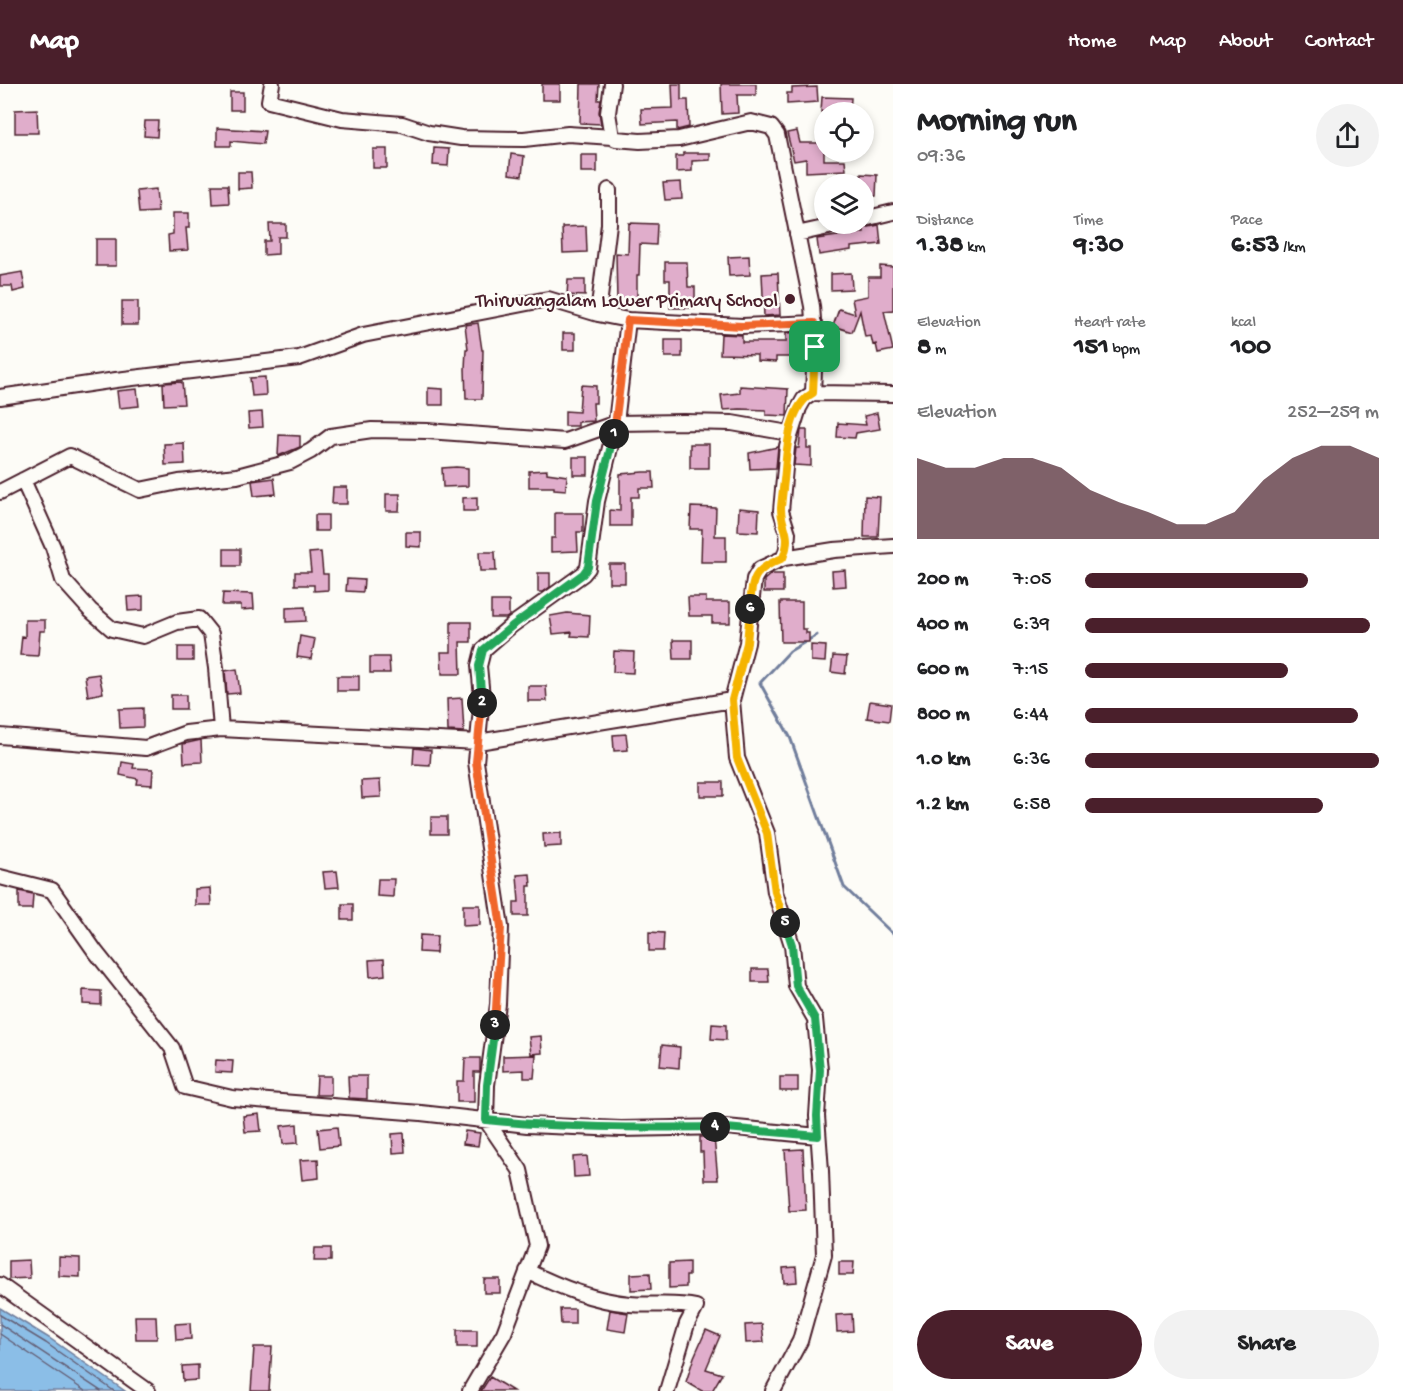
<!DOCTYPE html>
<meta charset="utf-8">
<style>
:root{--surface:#fff;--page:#f2f2f2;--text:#202124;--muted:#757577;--accent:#4a1f2b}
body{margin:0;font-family:"Gochi Hand",sans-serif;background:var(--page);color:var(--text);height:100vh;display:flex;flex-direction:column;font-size:22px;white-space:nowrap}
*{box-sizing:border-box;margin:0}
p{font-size:20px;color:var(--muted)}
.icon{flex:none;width:33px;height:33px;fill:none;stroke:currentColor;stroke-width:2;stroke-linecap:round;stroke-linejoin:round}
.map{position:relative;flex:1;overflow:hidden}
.side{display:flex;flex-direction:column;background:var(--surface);width:510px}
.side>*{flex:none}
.buttons{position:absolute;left:814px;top:18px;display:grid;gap:12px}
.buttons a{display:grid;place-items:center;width:60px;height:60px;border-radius:50%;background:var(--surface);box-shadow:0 3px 9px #0003;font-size:30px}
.pin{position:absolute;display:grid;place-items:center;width:51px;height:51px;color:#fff;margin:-26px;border-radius:12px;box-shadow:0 3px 9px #0006}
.km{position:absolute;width:30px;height:30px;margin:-15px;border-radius:50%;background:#222;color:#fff;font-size:16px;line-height:30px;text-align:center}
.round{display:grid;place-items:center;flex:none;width:63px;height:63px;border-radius:32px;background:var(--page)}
.summary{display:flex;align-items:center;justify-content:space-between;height:102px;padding:0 24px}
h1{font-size:33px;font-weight:700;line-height:45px}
.figures{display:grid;grid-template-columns:repeat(3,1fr);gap:9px;height:102px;padding:6px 24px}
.figures div{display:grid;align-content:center}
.figures b{font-size:26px;font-weight:700}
.figures small{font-size:16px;font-weight:400}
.figures p{font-size:16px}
.chart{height:168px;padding:12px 24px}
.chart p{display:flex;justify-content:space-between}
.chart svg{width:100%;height:108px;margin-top:6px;fill:var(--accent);opacity:.7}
.cta{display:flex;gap:12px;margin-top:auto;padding:12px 24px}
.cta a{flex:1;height:69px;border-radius:36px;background:var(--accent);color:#fff;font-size:24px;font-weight:700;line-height:69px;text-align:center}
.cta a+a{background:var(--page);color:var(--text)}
ul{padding:0 24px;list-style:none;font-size:20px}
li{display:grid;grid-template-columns:96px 72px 1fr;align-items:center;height:45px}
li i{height:15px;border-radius:8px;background:var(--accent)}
header{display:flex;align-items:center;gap:36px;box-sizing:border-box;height:84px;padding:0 30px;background:var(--accent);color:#fff}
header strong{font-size:28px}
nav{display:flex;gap:33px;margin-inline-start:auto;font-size:21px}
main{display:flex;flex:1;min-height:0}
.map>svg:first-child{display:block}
.water{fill:#8bbee7;stroke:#717e9c;stroke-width:1.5}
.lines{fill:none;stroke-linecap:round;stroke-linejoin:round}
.shore{stroke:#645f76;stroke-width:1.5}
.stream{stroke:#717e9c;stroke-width:3}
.building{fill:#e0adcb;stroke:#4a1f2b;stroke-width:1.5}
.minor-casing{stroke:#4a1f2b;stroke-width:18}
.minor{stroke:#fdfcf7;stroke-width:14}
.split-1-casing{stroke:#fff;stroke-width:12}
.split-2-casing{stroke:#fff;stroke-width:12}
.split-3-casing{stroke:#fff;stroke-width:12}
.split-4-casing{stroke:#fff;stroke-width:12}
.split-5-casing{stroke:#fff;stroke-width:12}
.split-6-casing{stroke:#fff;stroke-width:12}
.split-7-casing{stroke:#fff;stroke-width:12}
.split-1{stroke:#f0652b;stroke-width:8}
.split-2{stroke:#22a559;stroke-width:8}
.split-3{stroke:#f0652b;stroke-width:8}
.split-4{stroke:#22a559;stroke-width:8}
.split-5{stroke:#22a559;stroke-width:8}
.split-6{stroke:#f5b400;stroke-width:8}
.split-7{stroke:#f5b400;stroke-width:8}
.poi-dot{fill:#4a1f2b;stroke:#fdfcf7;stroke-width:2}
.labels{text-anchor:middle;stroke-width:5;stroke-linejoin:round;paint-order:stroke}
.poi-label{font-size:20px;fill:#4a1f2b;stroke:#fdfcf7;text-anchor:end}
</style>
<header>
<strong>Map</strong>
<nav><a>Home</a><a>Map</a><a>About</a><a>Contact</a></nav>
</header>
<main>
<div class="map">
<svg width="893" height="1307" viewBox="0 0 893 1307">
<rect width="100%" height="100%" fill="#fdfcf7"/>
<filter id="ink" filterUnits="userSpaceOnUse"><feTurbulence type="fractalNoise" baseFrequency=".0167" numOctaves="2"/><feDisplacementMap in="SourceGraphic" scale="12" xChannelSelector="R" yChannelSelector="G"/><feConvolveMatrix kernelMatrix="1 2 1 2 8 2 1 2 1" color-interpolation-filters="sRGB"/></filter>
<g filter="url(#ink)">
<path class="water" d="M0,1224L49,1254L125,1307H0Z"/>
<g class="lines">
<path class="shore" d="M0,1231L46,1259L114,1307
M0,1240L101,1307
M0,1250L85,1307"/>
<path class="stream" d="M817,551L790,567L760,599L790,653L844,803L893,850"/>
</g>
<path class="building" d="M542,0H560V16H542Z
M581,0H599L598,16H601L599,28L601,40L580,39Z
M672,0H681V16H688L689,43L677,46V38L642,40L641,25L673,24Z
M721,0H756V11H737L738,29L722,30Z
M817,3L818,18L787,20V9H792V4Z
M230,8H243V26H230Z
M822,13L851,14L850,28H821Z
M37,25L38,49H15V26Z
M145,37H158L157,53L144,52Z
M217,44L265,47L263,60L231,57V62H217Z
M797,47L800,59H824V76H845L846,86L806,88V75L794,77L787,49Z
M434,64L449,65L448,82L433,81Z
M373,65H387V84H373Z
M683,69H710V76L692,77V87L676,88V72H683Z
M511,70L524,72L522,92L509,90Z
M581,71H597V88H581Z
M238,88H251L252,104L238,105Z
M861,90L877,91L876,112H864V100H861Z
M681,98L682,115L665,116L663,99Z
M212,101H228L229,119L213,120Z
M156,105L158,128L139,129L137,107Z
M173,129H189V144H186L188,166L169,167L168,151L173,150Z
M629,139L657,140L656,161L640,160L639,191H637V218H617L616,169L628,170Z
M269,140H286V153H278V170L264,171V157H270Z
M879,141L881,160L851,163V166L819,171L817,155L864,148V144Z
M586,142L587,168L563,169L562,143Z
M96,155H116V182H96Z
M749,172L750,191L729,192L728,173Z
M665,178H687L688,203H695V224H670V196H665Z
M880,182L893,183V226L884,227L893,266L878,269L876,260L873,261L871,252L865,253L860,227L852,248L833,242L839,225L855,230L852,215L868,212V193H880Z
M22,188L25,205L13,208L12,202H0V192Z
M778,189L780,231L764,232L762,190Z
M851,189L852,205L831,206V190Z
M568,196H585V212L567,211Z
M122,217H138V241H122Z
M478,239L482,266H483L482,315H466L465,285L466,265H468L465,241Z
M805,248L806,268L795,267V273H776V278L757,277V271L720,270L721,250L742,251V258H786V249Z
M563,249H575V266H563Z
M665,256H682V273H665Z
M265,293L266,311L252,312L250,294Z
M182,298L184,320L164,321L163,299Z
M581,301L596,302V319H593L594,337L578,338V342H565V327L579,328Z
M740,302L788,305L787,332L766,331V326L740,325L723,326L721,311L740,309Z
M428,304L443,305V321H428Z
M137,305L139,322L119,324L117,307Z
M262,328L263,343L249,344L248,329Z
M877,329L880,345L856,349L855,354L837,353L838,339L866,341L864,332Z
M801,346H807V364H811V382L794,381L796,364H799Z
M279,351L300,352V363L278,372Z
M184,359L185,380L165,381L164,360Z
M690,360H709V384H690Z
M778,363L776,384L750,385L749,369Z
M573,373H588V391H573Z
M456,383L468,384V402L443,403L442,384Z
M547,386V389L567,392L566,406L554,405V403H529V387Z
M643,388H653L654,404H639V413H631V442H610V426L620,427V390Z
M274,394L276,410L254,412L252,397Z
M333,403H347V420H332Z
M386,410H400L399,427H386Z
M865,412L880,413L878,453H864Z
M477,413V427H463V414Z
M691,423L716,424L715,452H726V478H701L702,445H690Z
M739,424L759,426L758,448L738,447Z
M555,429H583V448H577L578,467L551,468V454H555Z
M315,431H328V447H315Z
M406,448H421V463L406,462Z
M224,465H240V482H224Z
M321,468L323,490H328V506L314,507V501H295V488H311L309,469Z
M479,468H495L496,487H480Z
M609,480H625V499H609Z
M845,486L846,502L833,503L832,487Z
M538,489H550V503L543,508H538Z
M771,490H783V508H764V496Z
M347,495L364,496L363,508L346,507Z
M223,509L253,510L254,525L241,526V521H222Z
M143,512V526L128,527L127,513Z
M688,513H706V518H730V539H712V532H689Z
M491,517H509V532L506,534H491Z
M780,518H802V545H806V549H809V558H781Z
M305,523L306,537L286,538V524Z
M567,529L590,531L589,553L571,552L572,548L553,550L550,532Z
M25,536H45V547H40L38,572L20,571L22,552L25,553Z
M451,538H471V558H460L461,590H442L441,568H451Z
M300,552L315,555L311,575L297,573Z
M673,556H692V575H674Z
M811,561L826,562L825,578L811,577Z
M178,563H193V577H178Z
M614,567L634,568L633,589L613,588Z
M833,572L847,573L845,590L831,588Z
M370,573H389L390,589H370Z
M237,585L240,609L227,610L225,587Z
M99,590L103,609L88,612L85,592Z
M337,592H359V607H337Z
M528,602H546L547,617H528Z
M171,611H186V625H171Z
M462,614L464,648L448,647L447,615Z
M870,617L891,620L889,637L867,634Z
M143,624V643L120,644L119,625Z
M626,650L628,666L614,667L613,651Z
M201,656L202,678L184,679L183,660Z
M414,664L431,666L430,681L413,680Z
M122,678L134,680L133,684L153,685L152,701L137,700L138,695L120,691Z
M380,696L381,713L362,714L361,697Z
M700,698H723V712H700Z
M431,733H447V750H431Z
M561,749V762L544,763L543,750Z
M337,787L339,803L325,804L323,788Z
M530,790L531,802H528V832H514V818H519L517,791Z
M378,795H394L393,813L377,812Z
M210,804L211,821H195V805Z
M19,807L33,810L32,825H19Z
M342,820H353V836H342Z
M463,821H480V841L463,842Z
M649,848L664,849L663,867H649Z
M420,851L437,852L436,869L419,868Z
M384,875L385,891L370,893L369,876Z
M752,885H768L769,898H752Z
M83,906L101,907V921L83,920Z
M712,940L726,941V956L711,955Z
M541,952L542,969L531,970L529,953Z
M662,961L680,963L679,984L660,982Z
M536,971L534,994H524V986L503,987V972Z
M465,974H480V988H474V1018H457V997H464Z
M216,976L233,977L232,989L215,988Z
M317,992H331V1011H316Z
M348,992H367V1015L349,1014Z
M780,993H798V1007H780Z
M259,1030L261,1047L245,1048L243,1032Z
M297,1040L298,1059L283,1060L281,1042Z
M337,1043L339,1062L320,1064L318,1045Z
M465,1047L480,1049L478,1062L463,1060Z
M404,1049L405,1068L393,1069L392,1050Z
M700,1053H714L718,1096H704L703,1068H700Z
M803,1065L806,1126L789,1127L785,1066Z
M587,1072L589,1092L574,1093L573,1073Z
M318,1075L319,1094L302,1096L300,1076Z
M315,1164H331V1177H314Z
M59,1173L80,1174V1193L59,1192Z
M29,1176L30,1194L9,1195V1177Z
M689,1178V1192H686V1203L669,1204V1179Z
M839,1178H854L853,1191H839Z
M796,1183L797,1198L784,1199L783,1184Z
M650,1189L651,1205L631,1206V1190Z
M484,1195H500V1209H484Z
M560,1225H575V1240H561Z
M610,1226L628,1229L625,1248L607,1245Z
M852,1230L853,1247L837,1248L836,1231Z
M135,1232H156L157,1255H136Z
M190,1239L191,1255L176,1256L175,1240Z
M762,1240L764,1258L746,1259L745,1241Z
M457,1246H477V1263H457Z
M706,1246L720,1252L706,1285L722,1290L712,1307H702L686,1298L694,1273Z
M254,1263H272L269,1307H251Z
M198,1281V1296L183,1297L182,1282Z
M490,1293L513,1307H481Z"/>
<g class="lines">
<g class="minor-casing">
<path id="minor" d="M272,0L269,17L342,35L402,40L429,49L461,54L524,55L568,50L612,53L616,55L640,57L679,55L751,38L771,43L777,51L812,222L815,263L813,309L893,310
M612,53L608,29L612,0
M864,135L893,128
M797,150L842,140
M598,230L609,140V106
M0,313L116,296L299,274L363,251L548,215L598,230L628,236L742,242L814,239
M23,396L53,463L63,496L90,526L112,545L143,552L177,538L199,535L211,550L216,584L221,645
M0,408L70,372L140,406L179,398L237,392L290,378L311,367L331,352L372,346L427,347L565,357L616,339L684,338L732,339L789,349
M784,474L834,466L893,462
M0,652L146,664L186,649L221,645L478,658L732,616
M0,793L52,806L95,867L172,964L185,1003L232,1014L421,1029L527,1041L621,1045L726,1043L818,1052
M527,1187C560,1203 594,1217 630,1220C652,1222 674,1218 696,1223L687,1240L667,1307
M0,1201L148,1307
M470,1307L504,1249L537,1162L520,1086L486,1036L487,1001L498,920L501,843L476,678L482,613L479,582L483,566L512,541L583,490L588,484L597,417L616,339L628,236
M773,1307L800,1257L824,1171L821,1087L817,1032L820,986L815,935L796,902L792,861L775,808L767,749L737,674L732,616L747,559L754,495L760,485L784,474L787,464L788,449L781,427L787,362L799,324L804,315L813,309"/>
</g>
<use href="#minor" class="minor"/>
</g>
</g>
<g class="lines" filter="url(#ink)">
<g class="split-1-casing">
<path id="split-1" d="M614,350L628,236L742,242L814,239L815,263"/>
</g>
<g class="split-2-casing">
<path id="split-2" d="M482,619L479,582L483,566L512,542L583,490L588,483L597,417L614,350"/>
</g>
<g class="split-3-casing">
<path id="split-3" d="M482,619L476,678L501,843L495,941"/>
</g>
<g class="split-4-casing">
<path id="split-4" d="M495,941L487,1001L486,1036C562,1044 638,1044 715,1043"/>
</g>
<g class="split-5-casing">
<path id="split-5" d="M715,1043L818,1052L817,1032L820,986L815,935L796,902L792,861L785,839"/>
</g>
<g class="split-6-casing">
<path id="split-6" d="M750,525L747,559L732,616L737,674L767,749L775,808L785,839"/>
</g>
<g class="split-7-casing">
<path id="split-7" d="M750,525C752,493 753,486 783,474C793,448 781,445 781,424C782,411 784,399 785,386C787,363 789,322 813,309L815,263"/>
</g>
<use href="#split-1" class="split-1"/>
<use href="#split-2" class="split-2"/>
<use href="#split-3" class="split-3"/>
<use href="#split-4" class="split-4"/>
<use href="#split-5" class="split-5"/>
<use href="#split-6" class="split-6"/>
<use href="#split-7" class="split-7"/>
</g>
<circle class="poi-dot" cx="790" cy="215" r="6"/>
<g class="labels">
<g class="poi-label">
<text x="778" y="222">Thiruvangalam Lower Primary School</text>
</g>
</g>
</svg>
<div class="buttons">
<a><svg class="icon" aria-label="locate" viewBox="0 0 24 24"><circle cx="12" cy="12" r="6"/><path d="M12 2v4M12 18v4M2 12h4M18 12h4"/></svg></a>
<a><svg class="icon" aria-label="layers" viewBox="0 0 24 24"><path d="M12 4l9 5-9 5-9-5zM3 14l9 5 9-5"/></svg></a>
</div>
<div class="pin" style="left:815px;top:263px;background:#1e9e55"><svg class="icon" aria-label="arrive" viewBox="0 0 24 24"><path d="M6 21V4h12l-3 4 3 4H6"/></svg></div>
<b class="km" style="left:614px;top:350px">1</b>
<b class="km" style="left:482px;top:619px">2</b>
<b class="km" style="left:495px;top:941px">3</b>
<b class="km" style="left:715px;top:1043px">4</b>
<b class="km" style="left:785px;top:839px">5</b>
<b class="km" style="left:750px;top:525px">6</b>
</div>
<section class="side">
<div class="summary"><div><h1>Morning run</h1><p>09:36</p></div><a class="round"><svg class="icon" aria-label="share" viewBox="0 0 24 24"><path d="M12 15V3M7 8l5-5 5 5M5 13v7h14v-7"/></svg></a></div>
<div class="figures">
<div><p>Distance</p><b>1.38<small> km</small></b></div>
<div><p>Time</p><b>9:30</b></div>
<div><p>Pace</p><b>6:53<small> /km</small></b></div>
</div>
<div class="figures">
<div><p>Elevation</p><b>8<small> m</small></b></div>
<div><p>Heart rate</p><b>151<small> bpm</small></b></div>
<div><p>kcal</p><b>100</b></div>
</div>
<div class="chart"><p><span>Elevation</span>252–259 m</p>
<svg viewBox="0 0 160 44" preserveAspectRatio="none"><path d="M0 44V11L10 15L20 15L30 11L40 11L50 15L60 24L70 29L80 33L90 38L100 38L110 33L120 20L130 11L140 6L150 6L160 11V44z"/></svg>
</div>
<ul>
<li><b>200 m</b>7:05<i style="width:76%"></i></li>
<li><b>400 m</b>6:39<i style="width:97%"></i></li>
<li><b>600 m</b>7:15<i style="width:69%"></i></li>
<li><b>800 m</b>6:44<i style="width:93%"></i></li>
<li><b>1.0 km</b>6:36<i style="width:100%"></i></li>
<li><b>1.2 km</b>6:58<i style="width:81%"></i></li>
</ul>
<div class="cta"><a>Save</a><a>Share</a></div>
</section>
</main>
